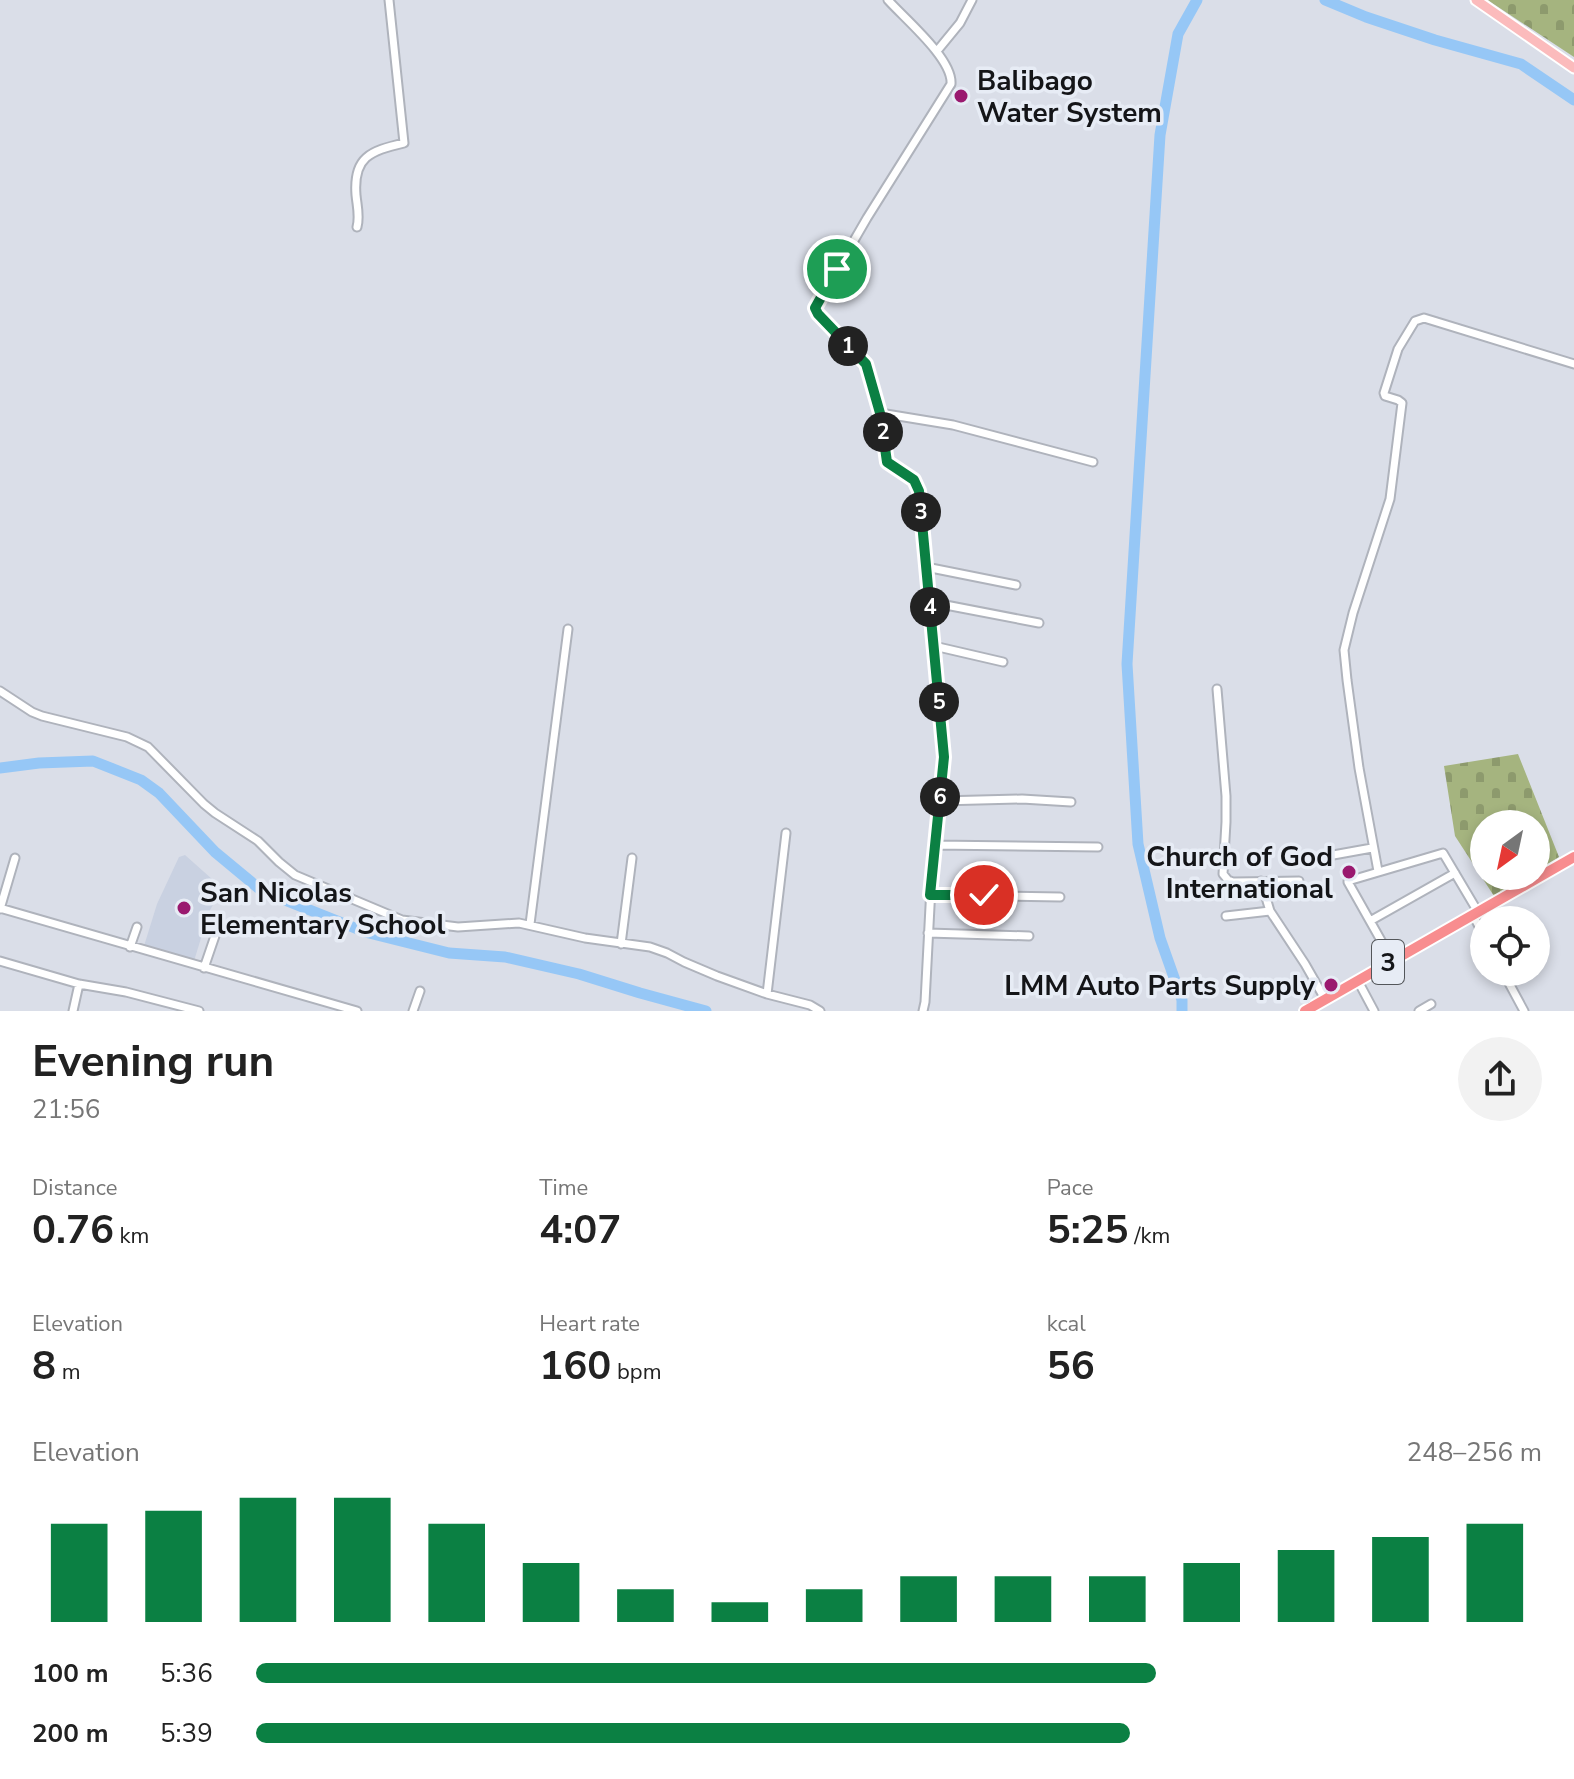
<!DOCTYPE html>
<meta charset="utf-8">
<style>
:root{--surface:#fff;--page:#f2f2f2;--text:#222;--muted:#767676;--accent:#0b8043}
body{margin:0;font-family:"Nunito Sans",sans-serif;background:var(--page);color:var(--text);height:100vh;display:flex;flex-direction:column;font-size:30px;white-space:nowrap}
*{box-sizing:border-box;margin:0}
p{font-size:26px;color:var(--muted)}
.icon{flex:none;width:44px;height:44px;fill:none;stroke:currentColor;stroke-width:2;stroke-linecap:round;stroke-linejoin:round}
.map{position:relative;height:1011px;overflow:hidden}
.sheet{display:flex;flex-direction:column;background:var(--surface);flex:1}
.sheet>*{flex:none}
.needle{width:52px;rotate:213deg}
.buttons{position:absolute;left:1470px;top:810px;display:grid;gap:16px}
.buttons a{display:grid;place-items:center;width:80px;height:80px;border-radius:50%;background:var(--surface);box-shadow:0 4px 12px #0003;font-size:40px}
.pin{position:absolute;display:grid;place-items:center;width:68px;height:68px;color:#fff;margin:-34px;border:4px solid #fff;border-radius:50%;box-shadow:0 2px 8px #0007}
.km{position:absolute;width:40px;height:40px;margin:-20px;border-radius:50%;background:#222;color:#fff;font-size:22px;line-height:40px;text-align:center}
.round{display:grid;place-items:center;flex:none;width:84px;height:84px;border-radius:42px;background:var(--page)}
.summary{display:flex;align-items:center;justify-content:space-between;height:136px;padding:0 32px}
h1{font-size:44px;font-weight:700;line-height:60px}
.figures{display:grid;grid-template-columns:repeat(3,1fr);gap:12px;height:136px;padding:8px 32px}
.figures div{display:grid;align-content:center}
.figures b{font-size:40px;font-weight:700}
.figures small{font-size:22px;font-weight:400}
.figures p{font-size:22px}
.chart{height:224px;padding:16px 32px}
.chart p{display:flex;justify-content:space-between}
.chart svg{width:100%;height:144px;margin-top:8px;stroke:var(--accent);stroke-width:6}
ul{padding:0 32px;list-style:none;font-size:26px}
li{display:grid;grid-template-columns:128px 96px 1fr;align-items:center;height:60px}
li i{height:20px;border-radius:10px;background:var(--accent)}
.map>svg:first-child{display:block}
.built{fill:#c9d1e1}
.cemetery{fill:url(#cemetery-stones)}
.lines{fill:none;stroke-linecap:round;stroke-linejoin:round}
.river{stroke:#96c7f6;stroke-width:11}
.minor-casing{stroke:#afb3bc;stroke-width:11}
.major-casing{stroke:#fff;stroke-width:13}
.highway-casing{stroke:#fff;stroke-width:14}
.minor{stroke:#fff;stroke-width:7}
.major{stroke:#fbbbbc;stroke-width:9}
.highway{stroke:#f88d8f;stroke-width:10}
.route-casing{stroke:#fff;stroke-width:16}
.route{stroke:#0b8043;stroke-width:10}
.poi-dot{fill:#9a196f;stroke:#e7ecf5;stroke-width:3}
.labels{text-anchor:middle;stroke-width:7;stroke-linejoin:round;paint-order:stroke}
.shield{fill:#e7ecf5;stroke:#53565a;stroke-width:2}
.shield-label{font-size:26px;font-weight:bold;fill:#141518}
.poi-label{font-size:28px;font-weight:bold;fill:#141518;stroke:#e7ecf5;text-anchor:start}
</style>
<div class="map">
<svg width="1574" height="1011" viewBox="0 0 1574 1011">
<defs>
<pattern id="cemetery-stones" width="16" height="16" patternUnits="userSpaceOnUse" patternTransform="scale(2)"><rect width="16" height="16" fill="#a5b47f"/><path d="M2 7V4a2 2 0 0 1 4 0v3zM10 15v-3a2 2 0 0 1 4 0v3z" fill="#8d9a6d"/></pattern>
</defs>
<rect width="100%" height="100%" fill="#dadee8"/>
<path class="built" d="M185,855L222,888L209,912L194,961L144,946L157,904L179,857Z"/>
<path class="cemetery" d="M1488,0H1574V57L1492,3Z
M1518,754L1559,857L1536,871V824H1484V876H1527L1494,896L1455,836L1444,766Z"/>
<g class="lines">
<path class="river" d="M1325,0L1366,17L1435,40L1521,64L1574,100
M0,768L39,763L93,761L141,780L159,793L215,852L262,891L365,932L449,953L505,957L579,974L640,993L706,1011
M1182,1011V1000L1160,938L1138,844L1127,664L1160,135L1178,34L1197,0"/>
<g class="minor-casing">
<path id="minor" d="M888,0C905,19 953,59 951,84L867,218L815,308L818,314L866,364L880,413L887,462L914,480L919,491L944,757L932,868L925,1002L923,1011
M937,51L960,23L972,0
M357,227C360,216 357,206 356,195C353,157 370,151 404,143L389,0
M880,413L953,425L1093,462
M926,567L1016,585
M930,602L1039,623
M934,646L1003,662
M1217,689L1226,796V822L1223,874L1228,880L1233,882L1299,881
M0,691L32,712L42,716L127,737L148,747L204,804L215,813L258,841L279,862L295,875L402,920L458,927L519,923L585,938L650,947L667,953L684,962L717,976L767,994L810,1005L820,1011
M940,801L1022,799L1071,802
M934,845L1098,847
M1300,861L1372,848
M1378,871L1359,768L1347,680L1344,650L1353,613L1390,499L1402,403L1398,400L1385,396L1384,393L1398,349L1415,321L1424,318L1574,364
M1261,881L1270,911L1305,964L1325,999
M930,895L1060,897
M0,908L357,1011
M0,909L15,858
M1473,915L1484,936
M1226,916L1270,911
M1370,921L1455,873
M530,924L568,629
M928,933L1029,936
M621,944L632,858
M130,947L137,927
M1392,960L1348,882V881L1443,853L1478,912
M0,961L79,984L126,992L199,1011
M204,968L217,930
M1503,972L1524,1011
M1358,981L1374,1011
M767,994L786,833
M73,1011L79,984
M413,1011L420,991
M1419,1011L1431,1004"/>
</g>
<g class="major-casing">
<path id="major" d="M1476,0L1574,68"/>
</g>
<g class="highway-casing">
<path id="highway" d="M1305,1011L1574,857"/>
</g>
<use href="#minor" class="minor"/>
<use href="#major" class="major"/>
<use href="#highway" class="highway"/>
</g>
<g class="lines">
<g class="route-casing">
<path id="route" d="M837,269L815,308L818,314L866,364L880,413L887,462L914,480L919,491L944,757L930,895H984"/>
</g>
<use href="#route" class="route"/>
</g>
<g class="poi-dot">
<circle cx="961" cy="96" r="8"/>
<circle cx="1349" cy="872" r="8"/>
<circle cx="184" cy="908" r="8"/>
<circle cx="1331" cy="985" r="8"/>
</g>
<g class="labels">
<rect class="shield" x="1372" y="940" width="32" height="44" rx="6"/>
<g class="shield-label">
<text x="1388" y="971">3</text>
</g>
<g class="poi-label">
<text x="977" y="90">Balibago<tspan x="977" dy="32">Water System</tspan></text>
<text x="1333" y="866" text-anchor="end">Church of God<tspan x="1333" dy="32">International</tspan></text>
<text x="200" y="902">San Nicolas<tspan x="200" dy="32">Elementary School</tspan></text>
<text x="1315" y="995" text-anchor="end">LMM Auto Parts Supply</text>
</g>
</g>
</svg>
<div class="buttons">
<a><svg class="needle" viewBox="-14 -14 28 28"><path d="M0-13l5 13h-10z" fill="#e53935"/><path d="M0 13l5-13h-10z" fill="#767676"/></svg></a>
<a><svg class="icon" aria-label="locate" viewBox="0 0 24 24"><circle cx="12" cy="12" r="6"/><path d="M12 2v4M12 18v4M2 12h4M18 12h4"/></svg></a>
</div>
<div class="pin" style="left:837px;top:269px;background:#1e9e55"><svg class="icon" aria-label="arrive" viewBox="0 0 24 24"><path d="M6 21V4h12l-3 4 3 4H6"/></svg></div>
<div class="pin" style="left:984px;top:895px;background:#d93025"><svg class="icon" aria-label="check" viewBox="0 0 24 24"><path d="M5 12l5 5 9-10"/></svg></div>
<b class="km" style="left:848px;top:346px">1</b>
<b class="km" style="left:883px;top:432px">2</b>
<b class="km" style="left:921px;top:512px">3</b>
<b class="km" style="left:930px;top:607px">4</b>
<b class="km" style="left:939px;top:702px">5</b>
<b class="km" style="left:940px;top:797px">6</b>
</div>
<section class="sheet">
<div class="summary"><div><h1>Evening run</h1><p>21:56</p></div><a class="round"><svg class="icon" aria-label="share" viewBox="0 0 24 24"><path d="M12 15V3M7 8l5-5 5 5M5 13v7h14v-7"/></svg></a></div>
<div class="figures">
<div><p>Distance</p><b>0.76<small> km</small></b></div>
<div><p>Time</p><b>4:07</b></div>
<div><p>Pace</p><b>5:25<small> /km</small></b></div>
</div>
<div class="figures">
<div><p>Elevation</p><b>8<small> m</small></b></div>
<div><p>Heart rate</p><b>160<small> bpm</small></b></div>
<div><p>kcal</p><b>56</b></div>
</div>
<div class="chart"><p><span>Elevation</span>248–256 m</p>
<svg viewBox="0 0 160 44" preserveAspectRatio="none"><path d="M5 44V14M15 44V10M25 44V6M35 44V6M45 44V14M55 44V26M65 44V34M75 44V38M85 44V34M95 44V30M105 44V30M115 44V30M125 44V26M135 44V22M145 44V18M155 44V14"/></svg>
</div>
<ul>
<li><b>100 m</b>5:36<i style="width:70%"></i></li>
<li><b>200 m</b>5:39<i style="width:68%"></i></li>
</ul>
</section>
